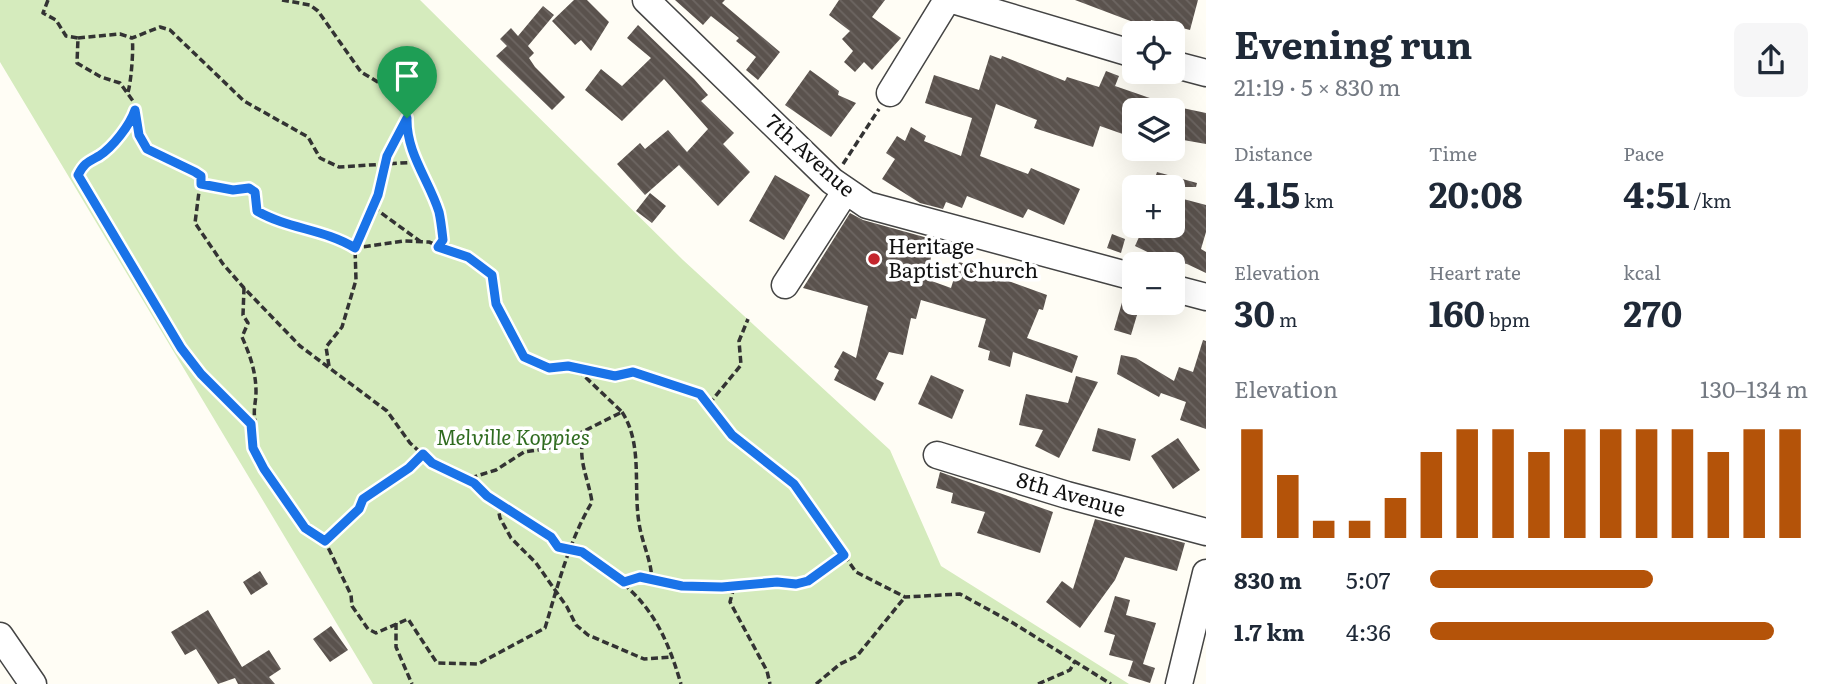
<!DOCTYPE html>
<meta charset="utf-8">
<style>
:root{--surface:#fff;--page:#f6f6f7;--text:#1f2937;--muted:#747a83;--accent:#b45309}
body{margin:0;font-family:Literata,serif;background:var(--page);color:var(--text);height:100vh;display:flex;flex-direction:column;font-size:26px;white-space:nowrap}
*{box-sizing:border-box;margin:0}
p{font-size:23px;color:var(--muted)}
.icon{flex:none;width:38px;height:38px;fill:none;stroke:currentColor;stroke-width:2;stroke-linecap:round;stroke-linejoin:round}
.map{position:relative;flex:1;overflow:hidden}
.sheet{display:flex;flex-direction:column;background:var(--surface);width:630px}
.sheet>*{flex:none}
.fabs{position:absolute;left:1122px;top:21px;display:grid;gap:14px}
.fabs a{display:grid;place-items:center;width:63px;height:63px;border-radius:10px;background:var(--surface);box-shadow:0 7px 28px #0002;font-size:35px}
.pin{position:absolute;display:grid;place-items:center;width:60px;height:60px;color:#fff;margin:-72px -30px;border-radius:50% 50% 50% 0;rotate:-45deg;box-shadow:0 0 7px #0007}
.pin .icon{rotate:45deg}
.round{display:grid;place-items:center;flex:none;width:74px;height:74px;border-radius:10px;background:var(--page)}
.summary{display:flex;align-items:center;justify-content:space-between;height:119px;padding:0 28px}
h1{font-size:38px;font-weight:700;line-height:52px}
.stats{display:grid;grid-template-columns:repeat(3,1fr);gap:10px;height:119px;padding:7px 28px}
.stats div{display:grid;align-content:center}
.stats b{font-size:35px;font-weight:700}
.stats small{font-size:19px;font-weight:400}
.stats p{font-size:19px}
.chart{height:196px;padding:14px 28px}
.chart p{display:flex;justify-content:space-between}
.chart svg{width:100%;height:126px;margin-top:7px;stroke:var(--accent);stroke-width:6}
ul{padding:0 28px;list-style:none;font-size:23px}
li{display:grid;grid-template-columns:112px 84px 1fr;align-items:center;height:52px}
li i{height:18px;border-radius:9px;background:var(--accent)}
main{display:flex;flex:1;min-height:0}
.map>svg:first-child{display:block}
.park{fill:#d5ebbd}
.building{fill:url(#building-back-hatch)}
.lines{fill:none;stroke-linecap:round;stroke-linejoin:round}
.minor-casing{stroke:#444;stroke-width:29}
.path{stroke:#333;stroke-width:3.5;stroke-dasharray:7 3.5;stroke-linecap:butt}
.minor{stroke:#fff;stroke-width:26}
.route-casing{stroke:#fff;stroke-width:14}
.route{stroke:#1a73e8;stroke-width:9}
.poi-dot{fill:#c4262e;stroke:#fff;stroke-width:2.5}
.labels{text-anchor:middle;stroke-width:7;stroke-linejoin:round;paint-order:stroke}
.street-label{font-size:21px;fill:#111;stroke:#fff}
.poi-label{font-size:21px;fill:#111;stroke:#fff;text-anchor:start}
.park-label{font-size:21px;font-style:italic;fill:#2f6b1f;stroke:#fff}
</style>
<main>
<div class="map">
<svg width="1206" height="684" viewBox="0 0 1206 684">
<defs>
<pattern id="building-back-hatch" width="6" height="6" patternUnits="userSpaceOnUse" patternTransform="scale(1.75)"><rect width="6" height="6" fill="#5a524d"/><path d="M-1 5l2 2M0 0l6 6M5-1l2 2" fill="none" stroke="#6d6662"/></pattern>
</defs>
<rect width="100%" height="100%" fill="#fffdf5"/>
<path class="park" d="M0,0H420L683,260L890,450L941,566L1129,684H373L0,62Z"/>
<path class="building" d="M574,0H587L609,22L591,51L581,40L575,45L552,21Z
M675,0H725L722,3L780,52L758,80L746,70L756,57L736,41L739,38L711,16L703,25Z
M839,0H885L872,17L901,38L872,70L864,62L855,72L844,62L853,51L842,39L850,31L829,15Z
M1075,0H1198L1190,30L1151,20L1149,28Z
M543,6L554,15L528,46L534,53L529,58L535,67L565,97L552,110L496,56L507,46L500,39L511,28L518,36Z
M638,25L694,79L708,95L701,101L734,133L723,144L750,172L718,206L679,165L645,195L617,164L640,143L645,149L668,130L687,152L708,129L664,79L622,121L585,90L601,69L622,86L651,58L627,38Z
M990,55L1001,59L1002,56L1065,81L1067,77L1099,87L1106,71L1119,76L1115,86L1173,106L1206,113V144L1172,138V110H1134V138L1100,126L1093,147L1034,128L1037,120L996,104L980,156L1028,174L1031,168L1080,189L1064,225L1028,209L1023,218L967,196L962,208L946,202L943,209L920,203L882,179L895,159L886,153L897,136L905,141L911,127L926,136L924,141L961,156L972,118L925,103L934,75L979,90Z
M810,70L839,91L838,95L856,103L831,137L785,105Z
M1157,172L1197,183L1196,187H1152Z
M775,175L810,195L784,240L749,221Z
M650,193L666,206L652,223L636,211Z
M1172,196L1206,205V232L1201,249L1206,252V273L1187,264L1160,258L1135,246L1144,226H1172Z
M850,213L863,220L935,240L926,279L951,288L959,262L1004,275L1003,279L1047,295L1043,310L1039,309L1027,338L1078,356L1072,373L1013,352L1010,367L988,360L990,351L978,347L986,319L921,300L916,319L911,318L903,355L889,352L876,379L884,383L875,401L834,380L839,370L834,367L843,351L856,358L868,306L803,288Z
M1112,234L1125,239L1121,253L1107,248Z
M1123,299L1140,305L1131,335L1114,330Z
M1203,340L1206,341V429L1180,420L1186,402L1161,393L1159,397L1117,374L1121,355L1136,358L1174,381L1179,367L1193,372Z
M931,375L964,390L952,419L918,404Z
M1076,376L1098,382L1059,458L1035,446L1043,430L1019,425L1026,394L1068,403Z
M1098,428L1136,439L1130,461L1092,451Z
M1178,438L1200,470L1173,489L1151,456Z
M940,472L1053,512L1040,553L977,533L985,512L951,503L953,493L936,488Z
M1095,519L1185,543L1177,571L1125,557L1115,580L1080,628L1046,602L1062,581L1073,589Z
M260,571L268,584L251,595L243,582Z
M1115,596L1130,600L1126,615L1156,623L1143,664L1155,668L1150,683L1128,676L1133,661L1109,655L1115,635L1104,632Z
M208,610L242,667L269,650L281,669L269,677L275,684H238L235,678L218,684L196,649L185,655L171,632Z
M331,626L348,650L330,662L313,639Z"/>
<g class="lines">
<g class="minor-casing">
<path id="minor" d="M646,0L832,181L867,205L1134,277
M953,0L1134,54
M1172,64L1206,73
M890,93L947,0
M785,285L845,192
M1172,288L1206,297
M937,455L1067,495L1206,532
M0,636L33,684
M1179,684L1206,573"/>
</g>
<path class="path" d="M48,0L43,13L56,20L66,36L78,38L77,63L101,77L120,83L133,101L139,135L147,149L201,176L195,223L223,264L244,288
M282,0L310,5L318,11L361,72L403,97L407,132L413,155L439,214L443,240L438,247
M78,38L120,34L132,38L160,27L170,30L244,101L308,137L320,158L339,167L418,162
M128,92C131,83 134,47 132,38
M135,111C130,127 115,142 103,153C93,162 85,162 78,175L181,348L201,374L252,424
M843,164L879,109
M202,184L233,190L249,188L255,192L257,211L270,219L335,235L355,248L403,241L429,242L468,257L492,275L497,305L524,357L549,368L568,366L579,371L622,412L550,448L524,452L496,470L467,479
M373,207L421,242
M329,366L326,347L342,327L356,280L355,248L378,195L387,156L406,120
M577,368L615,376L633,371L700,394L732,434L794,484L856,572L905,597L960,594L1013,623L1111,684
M709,404L741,365L739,341L748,319
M622,412C643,444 633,486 639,523C642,543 651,559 652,580L682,586L722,587L777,582L796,584L808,581L844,556
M585,432C576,458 588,476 592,502C569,541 558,585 545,628L478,664L437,663L408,619L376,633L368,629L352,606L351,595L325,541L305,528L264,469L253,448L252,424L255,420C253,409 256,402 256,392C256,372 250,355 242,337L248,323L243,315L244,288L300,346L387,411L410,443L432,463L474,483L487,496L551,537C564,554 568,546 583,553C589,556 595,562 600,566C648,598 665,630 681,684
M497,503L500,518L511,538L536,563L567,607L576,625L588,635L644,659L673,657
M325,541L359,509L363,499L409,468L423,454
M624,582L640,577L652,580
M734,587L730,602L767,671L770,684
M396,623V647L412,684
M816,684L840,664L857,656L905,597
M1038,684L1070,670L1075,661"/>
<use href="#minor" class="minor"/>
</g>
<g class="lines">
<g class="route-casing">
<path id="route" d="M135,110L139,135L147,149L195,172L201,176V184L233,190L249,188L255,192L257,211C288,229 324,229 355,248L378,195L387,156L407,118C406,153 429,180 439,212C441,221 442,231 443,240L438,247L468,257L492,275L496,304L524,357L549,368L568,366L615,376L633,372L700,394L732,435L794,484L844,555L808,581L796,584L777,582L722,587L682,586L640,577L624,582L582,552L558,547L551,537L487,496L474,483L432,463L423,454L409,468L363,499L359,509L325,541L305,528L264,469L253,448L251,424L201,374L181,348L78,175C84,163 88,162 99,156C113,147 130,125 135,110Z"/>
</g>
<use href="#route" class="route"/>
</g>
<circle class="poi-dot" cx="874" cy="259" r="7"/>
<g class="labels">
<g class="street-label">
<text transform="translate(810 156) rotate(42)" y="7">7th Avenue</text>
<text transform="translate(1071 495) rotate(16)" y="7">8th Avenue</text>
</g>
<g class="poi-label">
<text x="888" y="254">Heritage<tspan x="888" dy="24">Baptist Church</tspan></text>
</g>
<g class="park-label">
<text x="513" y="445">Melville Koppies</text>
</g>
</g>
</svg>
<div class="fabs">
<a><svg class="icon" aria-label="locate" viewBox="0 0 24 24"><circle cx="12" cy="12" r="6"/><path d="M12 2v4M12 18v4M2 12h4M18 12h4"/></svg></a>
<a><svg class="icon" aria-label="layers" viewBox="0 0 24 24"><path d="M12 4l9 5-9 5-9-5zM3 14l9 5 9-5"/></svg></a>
<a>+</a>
<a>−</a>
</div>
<div class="pin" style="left:407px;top:118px;background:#1e9e55"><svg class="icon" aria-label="arrive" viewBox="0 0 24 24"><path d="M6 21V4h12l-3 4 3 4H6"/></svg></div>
</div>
<section class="sheet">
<div class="summary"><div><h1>Evening run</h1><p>21:19 · 5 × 830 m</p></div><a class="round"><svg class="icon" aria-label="share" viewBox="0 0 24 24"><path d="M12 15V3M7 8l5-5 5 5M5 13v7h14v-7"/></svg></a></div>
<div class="stats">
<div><p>Distance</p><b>4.15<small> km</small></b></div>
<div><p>Time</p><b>20:08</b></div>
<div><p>Pace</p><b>4:51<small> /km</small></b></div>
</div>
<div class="stats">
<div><p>Elevation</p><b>30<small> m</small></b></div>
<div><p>Heart rate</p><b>160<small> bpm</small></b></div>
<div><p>kcal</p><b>270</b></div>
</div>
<div class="chart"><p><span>Elevation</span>130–134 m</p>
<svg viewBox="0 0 160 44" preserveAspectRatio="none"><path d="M5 44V6M15 44V22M25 44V38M35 44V38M45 44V30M55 44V14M65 44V6M75 44V6M85 44V14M95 44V6M105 44V6M115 44V6M125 44V6M135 44V14M145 44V6M155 44V6"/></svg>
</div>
<ul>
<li><b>830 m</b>5:07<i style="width:59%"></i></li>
<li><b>1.7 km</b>4:36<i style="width:91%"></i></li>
</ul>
</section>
</main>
